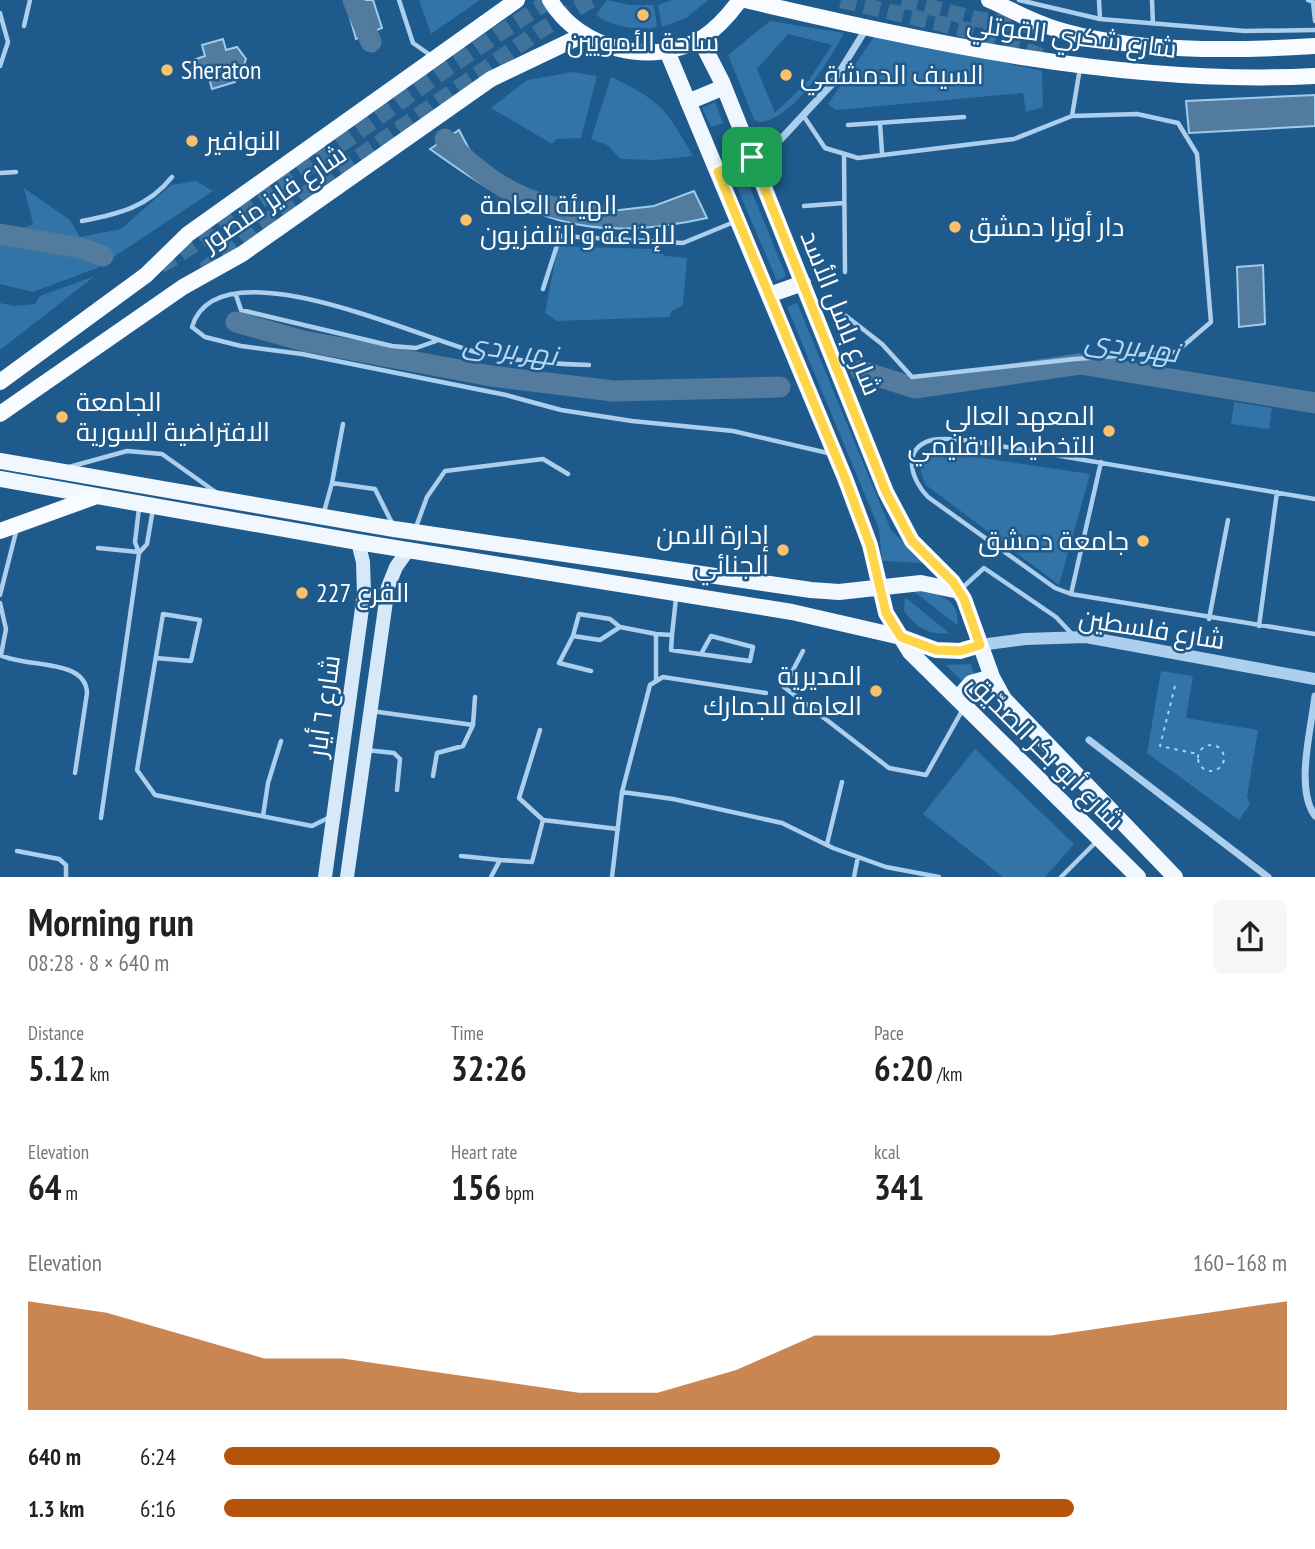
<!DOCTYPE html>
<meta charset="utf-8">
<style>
:root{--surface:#fff;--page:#f6f6f6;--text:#202124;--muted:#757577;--accent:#b45309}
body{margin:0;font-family:"PT Sans Narrow",Cairo,sans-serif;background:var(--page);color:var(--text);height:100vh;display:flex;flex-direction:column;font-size:26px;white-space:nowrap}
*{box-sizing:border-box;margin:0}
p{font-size:23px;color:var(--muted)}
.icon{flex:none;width:38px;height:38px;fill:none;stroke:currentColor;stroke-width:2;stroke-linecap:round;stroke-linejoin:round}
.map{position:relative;height:877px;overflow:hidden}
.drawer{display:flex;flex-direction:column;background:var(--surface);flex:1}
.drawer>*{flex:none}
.pin{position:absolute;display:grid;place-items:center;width:60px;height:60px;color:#fff;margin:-30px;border-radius:14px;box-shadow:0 4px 10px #0006}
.round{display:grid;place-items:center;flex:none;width:74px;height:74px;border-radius:10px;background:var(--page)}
.summary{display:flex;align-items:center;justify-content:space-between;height:119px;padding:0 28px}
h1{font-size:38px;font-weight:600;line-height:52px}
.metrics{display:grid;grid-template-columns:repeat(3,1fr);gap:10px;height:119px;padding:7px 28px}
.metrics div{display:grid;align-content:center}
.metrics b{font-size:35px;font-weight:600}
.metrics small{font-size:19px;font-weight:400}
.metrics p{font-size:19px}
.chart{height:196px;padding:14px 28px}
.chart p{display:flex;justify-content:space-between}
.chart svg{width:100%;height:126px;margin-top:7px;fill:var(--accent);opacity:.7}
ul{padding:0 28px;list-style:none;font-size:23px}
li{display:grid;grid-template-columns:112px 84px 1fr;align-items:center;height:52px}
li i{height:18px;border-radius:9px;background:var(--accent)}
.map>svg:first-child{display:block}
.green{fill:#3274a8;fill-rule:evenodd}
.water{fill:#527b9e;stroke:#9ecced;stroke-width:2}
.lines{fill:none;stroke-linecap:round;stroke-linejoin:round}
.river{stroke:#527b9e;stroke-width:21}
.trunk-tunnel{stroke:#40739c;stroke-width:16;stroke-dasharray:16 8;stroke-linecap:butt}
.path{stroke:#abcfec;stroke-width:2;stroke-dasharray:3.5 5;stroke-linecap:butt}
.service{stroke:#abcfec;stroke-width:4.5}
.minor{stroke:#abcfec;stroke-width:7}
.tertiary{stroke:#abcfec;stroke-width:12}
.secondary{stroke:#d7e9f9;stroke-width:14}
.primary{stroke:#f0f7ff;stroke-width:16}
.trunk{stroke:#f8fbff;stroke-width:16}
.route-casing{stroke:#fff;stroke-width:14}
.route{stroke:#ffd54a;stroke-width:9}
.poi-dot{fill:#fac16a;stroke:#1e5a8b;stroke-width:2.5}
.labels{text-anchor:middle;stroke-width:5;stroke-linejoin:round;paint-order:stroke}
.street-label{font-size:26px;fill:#fff;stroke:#1e5a8b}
.poi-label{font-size:26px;fill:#fff;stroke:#1e5a8b;text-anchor:start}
.water-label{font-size:28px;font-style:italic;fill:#b6d9f3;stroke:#1e5a8b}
</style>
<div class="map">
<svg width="1315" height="877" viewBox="0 0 1315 877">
<rect width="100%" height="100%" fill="#1e5a8b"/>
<path class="green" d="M419,0H480L431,34Z
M607,0L629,5H654L657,27C636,31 614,27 596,15Z
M672,0H708L686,18L662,27L658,5Z
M770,21L844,33C829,60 794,120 759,122L754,119L728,55ZM788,34L832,45L809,80L775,113L757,69Z
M876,34L1042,71L1043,107L1026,112L1023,93L836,110L828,104Z
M573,72L597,76L581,138L556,139L552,144L491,108L527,80Z
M611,77C660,100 667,110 693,156L655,160L621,159L607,145L591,139Z
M715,102L723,123L711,127L702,108Z
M742,168L785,273V277L777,281L731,173Z
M196,181L213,191L97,268L33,292L0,284V239L33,224L24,188L70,220L80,237L121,229L171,185Z
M558,246L652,249L666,256L687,258L683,305L672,311L669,317L557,321L545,313Z
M95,276L0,350V303L14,306L35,304L40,296Z
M797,303L891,530L925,563L882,561L879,529L787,307Z
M1234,402L1272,408L1269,429L1231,424Z
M930,450L1090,474L1059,585L926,485C919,471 917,461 930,450Z
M912,590C933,590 962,599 957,625Z
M905,597L949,633C930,636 915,627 904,611Z
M971,664L974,674L962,681L946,665Z
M1161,671L1193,676L1186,718L1258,730L1247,796L1250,804L1239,820L1147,753Z
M975,749L1074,844L1045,877H1003L923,814Z"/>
<path class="water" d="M345,0H373L382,28L356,39Z
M223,39L226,50L237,47L246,59L243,68L232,71L235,82L212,89L209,78L199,80L191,69L195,65L193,60L205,56L202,45Z
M1315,95V126L1189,133L1186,101Z
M459,130L482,174L528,202L585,214L654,206L694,191L707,218C585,245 528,220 430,149Z
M1263,265L1265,324L1239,327L1237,267Z"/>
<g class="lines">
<path class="river" d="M353,0L371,42
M445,139C497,193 535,209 609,216
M0,234L80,248L103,256
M236,322L304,341L491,376L613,391L780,387
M861,371L915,388L1080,364L1315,403"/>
<path class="trunk-tunnel" d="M841,0L979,33L1044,57
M902,0L976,19L1043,27
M160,266C294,184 417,84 551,0
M204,270L261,225L541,30L591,0"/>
<path class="path" d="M1175,686L1160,746L1198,754
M1198 758a13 13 0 1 1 26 0a13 13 0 1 1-26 0Z"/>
<path class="service" d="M399,0L413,43L433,57
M1019,0L1100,19
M1099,0L1100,19L1245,31L1315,30
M1152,0L1153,24
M1308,0L1313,2L1315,21
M0,13L8,42L0,66
M24,26L30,0
M803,115L825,148L858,158L1014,139L1072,116L1137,114L1178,123L1197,154L1211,322L1176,352L1075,359L912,377L882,344L846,316
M1072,116L1080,68
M880,123L882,153
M848,125L964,117
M844,154L845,272
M0,173L16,172
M804,206L844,203
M82,221C119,214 148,207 172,177
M543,289L560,236L683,243L734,222
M236,295L241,310L392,346L416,348L436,341
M589,365C553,364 518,362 483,354C427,342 217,240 192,327L205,337L241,346L302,354L506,395L561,410L632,421L733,431L832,454
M69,467L127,451L162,454L217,493
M332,483L343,424
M1315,499L971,441C958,440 944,437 932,440C901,448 911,480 928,497L1055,588L1071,594L1315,634
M324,512L332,483L375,489L393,525
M416,527L427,497L445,471L543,459L568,474
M98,548L138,552
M139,553L147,544L153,509
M961,589L984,568L1056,617L1072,634
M1071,594L1101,462
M0,595L17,528
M0,603L6,629L1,655
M1209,619L1228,520
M1259,626L1277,492
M620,627L600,640L573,636L579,614L610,619L620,627L656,634V679
M656,634L672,635L676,598
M672,635L671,650L750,661L753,647L711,636L701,654
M573,636L559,663L591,671
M803,651L784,687L889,768L926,775L963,709
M0,655C25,668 86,658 87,693L75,773
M156,658L191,661L200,620L163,614L137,770L155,795L312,826L330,817
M371,711L473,725
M540,730L519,798L543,820
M366,750L394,753L400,759L397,790
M433,776L437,753L463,746L473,725L475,697
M622,792L673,799L782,823L833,848L886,867L939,877
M263,816L268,783L281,741
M101,818L139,553L135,542L139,508
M827,844L842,782
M17,851L59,859L66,865V877
M461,856L500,860
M491,877L500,860L532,862L543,820L618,829
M612,877L622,792L650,685L663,677L766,693
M854,877L858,857
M1061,877L1096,842"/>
<path class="minor" d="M718,172L781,139L832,84L866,29
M1315,696C1311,729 1295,789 1315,816
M1089,740L1268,877"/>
<path class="tertiary" d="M980,645L1025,639L1086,637L1315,679"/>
<path class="secondary" d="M325,877L364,594L363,562L358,542
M347,877L388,587L396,567L408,550"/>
<path class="primary" d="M700,39L722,82L886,492L912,541L953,582L964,599L992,677L1004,699L1175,877
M667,51L845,478L870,545L886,613L910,652L1138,877
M688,102L724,87
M769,295L803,283
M0,461L394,529L811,590L839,592L921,583L959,591
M0,479L358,542L792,612L901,637L936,650L960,651L980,645
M958,698L971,683L992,677"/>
<path class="trunk" d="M550,0C579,49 652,68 702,38C718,28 729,15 740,0
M745,0C931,43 1122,86 1315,76
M989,0C1010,9 1031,21 1053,28C1131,53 1234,51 1315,46
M0,382L146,275L188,234L517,0
M0,414L183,287L242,254L491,79L583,35
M0,531L94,497"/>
</g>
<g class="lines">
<g class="route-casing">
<path id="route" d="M752,157L886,492L912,541L953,582L964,599L980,645L960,651L936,650L901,637L886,613L870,545L845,478L718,172Z"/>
</g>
<use href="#route" class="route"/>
</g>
<g class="poi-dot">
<circle cx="643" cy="15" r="7"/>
<circle cx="167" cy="70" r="7"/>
<circle cx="786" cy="75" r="7"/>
<circle cx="192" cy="141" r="7"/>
<circle cx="466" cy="220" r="7"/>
<circle cx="955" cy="227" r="7"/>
<circle cx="62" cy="417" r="7"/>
<circle cx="1109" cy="431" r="7"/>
<circle cx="1143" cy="541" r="7"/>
<circle cx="783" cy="550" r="7"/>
<circle cx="302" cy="593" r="7"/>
<circle cx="876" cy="691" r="7"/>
</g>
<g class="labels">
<g class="street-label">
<text transform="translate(1072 36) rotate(7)" y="9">شارع شكري القوتلي</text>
<text transform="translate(274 198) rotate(-34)" y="9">شارع فايز منصور</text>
<text transform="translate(841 313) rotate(68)" y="9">شارع باسل الأسد</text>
<text transform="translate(1152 629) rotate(9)" y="9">شارع فلسطين</text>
<text transform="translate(324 706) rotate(-82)" y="9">شارع ٦ أيار</text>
<text transform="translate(1046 752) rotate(45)" y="9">شارع أبو بكر الصدّيق</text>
</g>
<g class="poi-label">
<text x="643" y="51" text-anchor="middle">ساحة الأمويين</text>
<text x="181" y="79">Sheraton</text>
<text x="800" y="84">السيف الدمشقي</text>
<text x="206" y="150">النوافير</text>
<text x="480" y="214">الهيئة العامة<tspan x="480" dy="30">للإذاعة و التلفزيون</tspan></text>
<text x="969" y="236">دار أوبّرا دمشق</text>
<text x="76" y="411">الجامعة<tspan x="76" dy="30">الافتراضية السورية</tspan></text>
<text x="1095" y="425" text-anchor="end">المعهد العالي<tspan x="1095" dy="30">للتخطيط الاقليمي</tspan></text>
<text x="769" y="544" text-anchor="end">إدارة الامن<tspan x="769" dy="30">الجنائي</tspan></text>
<text x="1129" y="550" text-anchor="end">جامعة دمشق</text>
<text x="316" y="602">الفرع 227</text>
<text x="862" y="685" text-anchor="end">المديرية<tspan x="862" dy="30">العامة للجمارك</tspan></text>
</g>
<g class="water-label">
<text transform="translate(1132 346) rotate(8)" y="10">نهر بردى</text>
<text transform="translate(510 349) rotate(8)" y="10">نهر بردى</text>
</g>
</g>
</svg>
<div class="pin" style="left:752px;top:157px;background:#1e9e55"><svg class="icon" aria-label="arrive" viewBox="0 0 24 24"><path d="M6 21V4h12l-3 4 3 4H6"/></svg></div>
</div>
<section class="drawer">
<div class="summary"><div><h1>Morning run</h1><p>08:28 · 8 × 640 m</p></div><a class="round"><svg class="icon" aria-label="share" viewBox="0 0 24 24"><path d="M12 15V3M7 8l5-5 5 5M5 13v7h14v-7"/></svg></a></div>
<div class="metrics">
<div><p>Distance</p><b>5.12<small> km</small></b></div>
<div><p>Time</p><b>32:26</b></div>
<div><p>Pace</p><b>6:20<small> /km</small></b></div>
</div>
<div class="metrics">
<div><p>Elevation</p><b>64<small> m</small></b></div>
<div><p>Heart rate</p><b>156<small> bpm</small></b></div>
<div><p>kcal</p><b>341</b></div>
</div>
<div class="chart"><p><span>Elevation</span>160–168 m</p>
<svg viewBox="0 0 160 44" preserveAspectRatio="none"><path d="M0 44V6L10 10L20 18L30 26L40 26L50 30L60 34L70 38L80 38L90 30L100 18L110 18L120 18L130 18L140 14L150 10L160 6V44z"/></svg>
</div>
<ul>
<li><b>640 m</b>6:24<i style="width:73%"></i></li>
<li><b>1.3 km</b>6:16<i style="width:80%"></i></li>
</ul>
</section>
